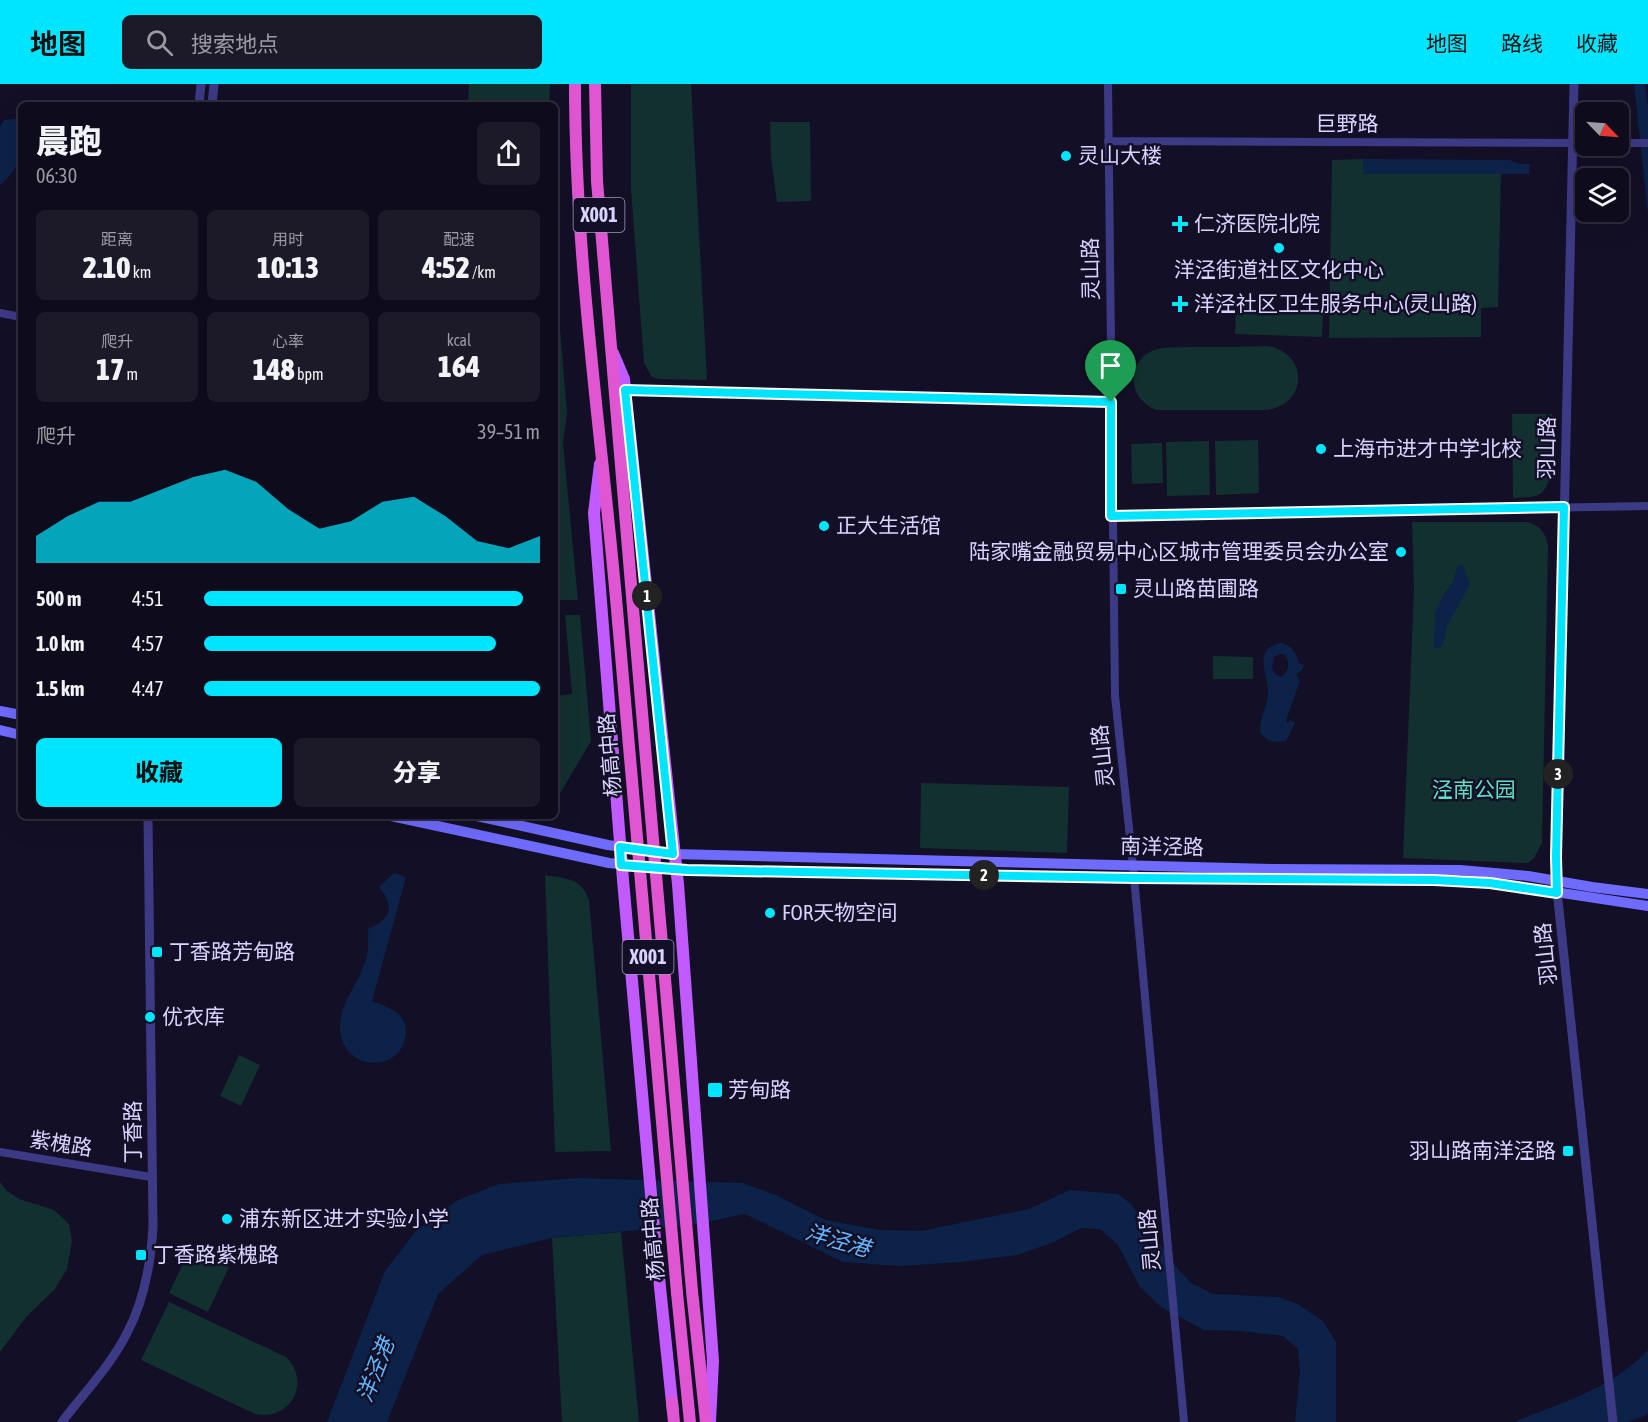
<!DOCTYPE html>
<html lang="zh">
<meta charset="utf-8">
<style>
:root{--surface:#0e0b1c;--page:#1c1929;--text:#f1f3f6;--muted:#9b9ba3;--line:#2e2b3b;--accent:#00e5ff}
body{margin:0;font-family:"Asap Condensed","Noto Sans SC",sans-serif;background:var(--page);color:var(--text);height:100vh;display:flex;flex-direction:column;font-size:22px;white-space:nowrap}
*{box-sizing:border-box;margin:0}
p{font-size:20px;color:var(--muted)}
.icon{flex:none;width:33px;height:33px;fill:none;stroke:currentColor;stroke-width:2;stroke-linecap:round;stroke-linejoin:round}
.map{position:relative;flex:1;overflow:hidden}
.details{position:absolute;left:18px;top:18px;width:540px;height:717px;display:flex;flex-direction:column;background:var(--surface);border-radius:9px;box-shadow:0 6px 24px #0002,0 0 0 2px var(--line)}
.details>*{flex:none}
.needle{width:39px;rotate:115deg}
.tools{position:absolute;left:1575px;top:18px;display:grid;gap:12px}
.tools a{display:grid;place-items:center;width:54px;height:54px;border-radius:9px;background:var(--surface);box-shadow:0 6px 24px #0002,0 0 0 2px var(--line);font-size:30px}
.pin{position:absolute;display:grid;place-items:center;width:51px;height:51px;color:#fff;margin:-62px -26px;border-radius:50% 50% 50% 0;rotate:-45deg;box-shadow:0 0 6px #0007}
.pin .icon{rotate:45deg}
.km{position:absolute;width:30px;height:30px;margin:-15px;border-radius:50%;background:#222;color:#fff;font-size:16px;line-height:30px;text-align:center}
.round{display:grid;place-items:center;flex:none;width:63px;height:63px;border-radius:9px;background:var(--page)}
.head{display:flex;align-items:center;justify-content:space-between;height:102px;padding:0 18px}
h1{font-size:33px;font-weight:800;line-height:45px}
.figures{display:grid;grid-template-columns:repeat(3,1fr);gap:9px;height:102px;padding:6px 18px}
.figures div{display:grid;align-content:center;border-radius:9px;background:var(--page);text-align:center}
.figures b{font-size:30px;font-weight:800}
.figures small{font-size:16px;font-weight:400}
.figures p{font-size:16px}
.chart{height:168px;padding:12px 18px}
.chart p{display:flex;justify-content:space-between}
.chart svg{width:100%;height:108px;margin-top:6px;fill:var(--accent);opacity:.7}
.action{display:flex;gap:12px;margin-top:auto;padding:12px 18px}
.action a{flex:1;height:69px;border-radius:9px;background:var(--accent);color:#111;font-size:24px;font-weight:800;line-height:69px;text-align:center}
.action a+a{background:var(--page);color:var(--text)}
ul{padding:0 18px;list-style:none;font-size:20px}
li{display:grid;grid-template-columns:96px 72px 1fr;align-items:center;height:45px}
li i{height:15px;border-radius:8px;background:var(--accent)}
header{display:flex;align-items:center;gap:36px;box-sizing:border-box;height:84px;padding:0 30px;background:var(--accent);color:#111}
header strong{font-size:28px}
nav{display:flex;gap:33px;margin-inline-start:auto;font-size:21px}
.search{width:420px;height:54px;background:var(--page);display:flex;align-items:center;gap:15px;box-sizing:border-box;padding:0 21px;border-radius:9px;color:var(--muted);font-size:22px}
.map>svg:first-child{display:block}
.green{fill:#12302f}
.water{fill:#0c2248;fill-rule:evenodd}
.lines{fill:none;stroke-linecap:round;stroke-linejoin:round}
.minor{stroke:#3d3a85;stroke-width:8}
.tertiary{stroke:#3d3a85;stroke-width:9}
.secondary{stroke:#6f6bff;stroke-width:10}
.primary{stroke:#c25bff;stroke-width:12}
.trunk{stroke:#e055d1;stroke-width:12}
.trunk-bridge{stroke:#e055d1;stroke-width:12}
.route-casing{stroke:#fff;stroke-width:12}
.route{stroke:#00e5ff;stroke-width:8}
.poi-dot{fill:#00e5ff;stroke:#130f26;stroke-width:2}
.labels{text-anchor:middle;stroke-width:5;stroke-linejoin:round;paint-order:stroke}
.shield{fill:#130f26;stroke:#9e99be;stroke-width:1.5}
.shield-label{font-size:20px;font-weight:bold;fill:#d9d4ff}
.street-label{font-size:21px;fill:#d9d4ff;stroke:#130f26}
.poi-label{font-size:21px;fill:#d9d4ff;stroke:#130f26;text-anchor:start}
.park-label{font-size:21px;fill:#5fe0c0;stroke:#130f26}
.water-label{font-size:22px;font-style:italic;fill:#62b6ff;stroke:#130f26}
</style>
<header>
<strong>地图</strong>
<div class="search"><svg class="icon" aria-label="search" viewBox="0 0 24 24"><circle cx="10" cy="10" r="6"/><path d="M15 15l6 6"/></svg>搜索地点</div>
<nav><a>地图</a><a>路线</a><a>收藏</a></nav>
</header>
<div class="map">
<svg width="1648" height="1338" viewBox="0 0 1648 1338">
<rect width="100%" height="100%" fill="#130f26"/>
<path class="green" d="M469,0H550L549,21H468Z
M631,0H691L707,296L658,295L651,292L644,279L631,105Z
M770,38H810L811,117L777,118L771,74Z
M1363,75V90H1501L1498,223L1481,224V253L1329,254L1332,76Z
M555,183L567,329L563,359L578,516H555Z
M1236,226L1323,228L1322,253L1235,250Z
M1267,262C1308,269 1309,318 1268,326H1156C1144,320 1135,312 1134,299C1132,284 1141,270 1155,266C1166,262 1180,264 1192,263C1217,263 1242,263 1267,262Z
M1512,330H1552C1552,349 1557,398 1541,409C1534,415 1522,413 1513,414Z
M1258,356L1259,409L1216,411L1215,357Z
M1209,357L1210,411L1167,412L1166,358Z
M1162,359L1163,399L1132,400L1131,360Z
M1412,438H1527C1540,441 1546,449 1548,462L1542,759L1534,774L1528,779L1403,774L1414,505Z
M565,531H580L591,657L555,718V612L572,610Z
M1213,572L1253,573V595H1213Z
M921,699L1069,703L1067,769L920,764Z
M545,791C566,795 581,793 589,816L611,1067L555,1068Z
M239,971L260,981L241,1022L220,1012Z
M0,1098L7,1107L19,1115L54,1126L69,1140L72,1157L67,1185L55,1205L27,1232L0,1268Z
M621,1148L639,1338H562L552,1154Z
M190,1165L229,1183L208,1228L169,1209Z
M169,1218L286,1273C312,1298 290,1338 255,1330L141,1276Z"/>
<path class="water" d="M1634,0H1645L1648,24V130Z
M21,34C21,65 26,79 0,101V43L4,36Z
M1363,75L1510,76L1518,80H1530L1529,90H1363Z
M1462,479L1470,500L1447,542L1443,561L1438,565L1434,563L1435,528L1443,511L1452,500L1457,483Z
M1281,559C1292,561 1296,569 1299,579L1304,581L1302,586L1296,590L1300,597C1295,610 1291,623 1286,636L1288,639L1290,636L1295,639L1286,657C1274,659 1267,658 1260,648C1259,635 1267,623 1268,611C1270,593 1250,565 1281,559ZM1280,570L1285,571C1290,579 1289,588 1281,593L1274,589L1272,583L1274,573Z
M394,789L406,793L372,917C393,925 412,931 404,958C394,991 338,984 340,941C341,918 357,901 364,881C369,870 368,857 368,845C391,836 395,822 379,803Z
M576,1094L742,1099L776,1111L825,1136L880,1146L921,1147L1029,1125L1070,1106L1118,1110L1131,1120L1177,1184L1191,1199L1213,1210L1279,1213L1299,1221L1323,1237L1336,1258V1338H1295L1300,1286L1298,1265L1283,1252L1241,1247L1204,1246L1161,1223L1140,1203L1118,1161L1100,1145L1081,1144L1052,1159L1017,1171L961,1178L899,1182L843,1178L745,1130L698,1140L661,1144L552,1154L482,1171L438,1210L387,1338H327L385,1187L416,1147L458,1116L499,1100Z
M1648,1266V1329L1646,1331L1628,1338H1514C1561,1319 1613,1304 1648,1266Z"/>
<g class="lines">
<path class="minor" d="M1108,0L1115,612L1133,782L1184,1338
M1108,57L1586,59
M1618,59H1648
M0,229L21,233
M625,306L1111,317
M1111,432L1648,422
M0,1068L151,1093"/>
<path class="tertiary" d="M1574,0L1556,797L1613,1338
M199,21L201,0
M212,21L214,0
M62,1338C84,1309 111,1281 127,1249C145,1215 151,1179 153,1142L148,732"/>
<path class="secondary" d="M0,627L21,631
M0,646L21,651
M391,732L609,779L676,786L1134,794L1462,797L1522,803L1648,822
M477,732L608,761L673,770L1274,785L1460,786L1528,792L1592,803L1648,810"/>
<path class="primary" d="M613,269L624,295L678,800L713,1277L710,1338
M600,380L594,429L623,796L655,1155L673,1328"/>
<path class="trunk" d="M575,0C575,180 603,359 618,537
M595,0L597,97L634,536
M692,1207L706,1338
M677,1209L690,1338
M672,1318L674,1338"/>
<path class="trunk-bridge" d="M634,536L692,1207
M618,537L677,1209"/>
</g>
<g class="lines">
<g class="route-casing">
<path id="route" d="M625,306L1111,318V432L1564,423L1556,773L1557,809L1490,799L1434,796L1134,794L687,786L621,781L620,763L673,770Z"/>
</g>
<use href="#route" class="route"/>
</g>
<g class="poi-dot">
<circle cx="1066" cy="72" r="6"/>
<path d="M1177 131h6v6h6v6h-6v6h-6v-6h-6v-6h6z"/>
<circle cx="1279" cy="164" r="6"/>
<path d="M1177 211h6v6h6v6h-6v6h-6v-6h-6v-6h6z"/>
<circle cx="1321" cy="365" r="6"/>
<circle cx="824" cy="442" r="6"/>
<circle cx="1401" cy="468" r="6"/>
<rect x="1115" y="499" width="12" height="12" rx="3"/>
<circle cx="770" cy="829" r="6"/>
<rect x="151" y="862" width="12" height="12" rx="3"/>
<circle cx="150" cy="933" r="6"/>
<rect x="707" y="998" width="16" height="16" rx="3"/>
<rect x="1562" y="1061" width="12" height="12" rx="3"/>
<circle cx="227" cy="1135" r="6"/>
<rect x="135" y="1165" width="12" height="12" rx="3"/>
</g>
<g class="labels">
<g class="shield">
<rect x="573.5" y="114" width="51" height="34" rx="4.5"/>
<rect x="622.5" y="856" width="51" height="34" rx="4.5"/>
</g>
<g class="shield-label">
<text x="599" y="138">X001</text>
<text x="648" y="880">X001</text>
</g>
<g class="street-label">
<text x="1347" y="47">巨野路</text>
<text transform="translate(1091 185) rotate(-91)" y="7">灵山路</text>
<text transform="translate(1547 364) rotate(-89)" y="7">羽山路</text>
<text transform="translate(610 671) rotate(-95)" y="7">杨高中路</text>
<text transform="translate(1103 672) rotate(-96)" y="7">灵山路</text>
<text transform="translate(1162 763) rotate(1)" y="7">南洋泾路</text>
<text transform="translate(1546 870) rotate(-96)" y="7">羽山路</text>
<text transform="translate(133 1048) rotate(-90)" y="7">丁香路</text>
<text transform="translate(61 1060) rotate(9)" y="7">紫槐路</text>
<text transform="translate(653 1155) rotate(-95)" y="7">杨高中路</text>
<text transform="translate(1150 1156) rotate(-95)" y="7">灵山路</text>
</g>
<g class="poi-label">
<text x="1078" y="79">灵山大楼</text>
<text x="1194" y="147">仁济医院北院</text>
<text x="1279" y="193" text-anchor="middle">洋泾街道社区文化中心</text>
<text x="1194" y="227">洋泾社区卫生服务中心(灵山路)</text>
<text x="1333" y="372">上海市进才中学北校</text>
<text x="836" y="449">正大生活馆</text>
<text x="1389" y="475" text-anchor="end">陆家嘴金融贸易中心区城市管理委员会办公室</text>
<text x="1133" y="512">灵山路苗圃路</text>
<text x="782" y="836">FOR天物空间</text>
<text x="169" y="875">丁香路芳甸路</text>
<text x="162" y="940">优衣库</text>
<text x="728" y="1013">芳甸路</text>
<text x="1556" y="1074" text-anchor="end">羽山路南洋泾路</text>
<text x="239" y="1142">浦东新区进才实验小学</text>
<text x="153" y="1178">丁香路紫槐路</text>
</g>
<g class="park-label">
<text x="1474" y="713">泾南公园</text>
</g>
<g class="water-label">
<text transform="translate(838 1156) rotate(16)" y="8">洋泾港</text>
<text transform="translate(375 1286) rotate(-69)" y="8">洋泾港</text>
</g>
</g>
</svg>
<div class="tools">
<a><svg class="needle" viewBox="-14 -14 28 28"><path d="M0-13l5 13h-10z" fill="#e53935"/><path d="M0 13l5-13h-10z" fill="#9b9ba3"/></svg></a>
<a><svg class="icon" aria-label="layers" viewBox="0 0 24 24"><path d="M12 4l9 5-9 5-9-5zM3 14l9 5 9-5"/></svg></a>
</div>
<div class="pin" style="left:1111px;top:318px;background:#1e9e55"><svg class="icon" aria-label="arrive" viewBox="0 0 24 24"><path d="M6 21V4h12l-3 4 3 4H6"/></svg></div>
<b class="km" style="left:647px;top:512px">1</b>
<b class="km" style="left:984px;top:791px">2</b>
<b class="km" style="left:1558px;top:690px">3</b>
<section class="details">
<div class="head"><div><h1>晨跑</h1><p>06:30</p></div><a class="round"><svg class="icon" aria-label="share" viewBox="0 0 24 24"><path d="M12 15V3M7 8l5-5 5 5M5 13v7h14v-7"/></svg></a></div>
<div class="figures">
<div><p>距离</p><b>2.10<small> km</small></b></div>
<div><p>用时</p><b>10:13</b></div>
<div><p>配速</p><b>4:52<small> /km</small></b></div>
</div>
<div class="figures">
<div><p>爬升</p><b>17<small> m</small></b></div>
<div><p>心率</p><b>148<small> bpm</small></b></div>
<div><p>kcal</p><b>164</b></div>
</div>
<div class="chart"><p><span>爬升</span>39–51 m</p>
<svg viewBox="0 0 160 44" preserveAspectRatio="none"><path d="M0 44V33L10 25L20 19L30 19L40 14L50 9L60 6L70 11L80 22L90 30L100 27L110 19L120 17L130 25L140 35L150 38L160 33V44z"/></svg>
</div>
<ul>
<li><b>500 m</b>4:51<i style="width:95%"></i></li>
<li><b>1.0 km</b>4:57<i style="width:87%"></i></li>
<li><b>1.5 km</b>4:47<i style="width:100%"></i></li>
</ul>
<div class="action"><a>收藏</a><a>分享</a></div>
</section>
</div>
